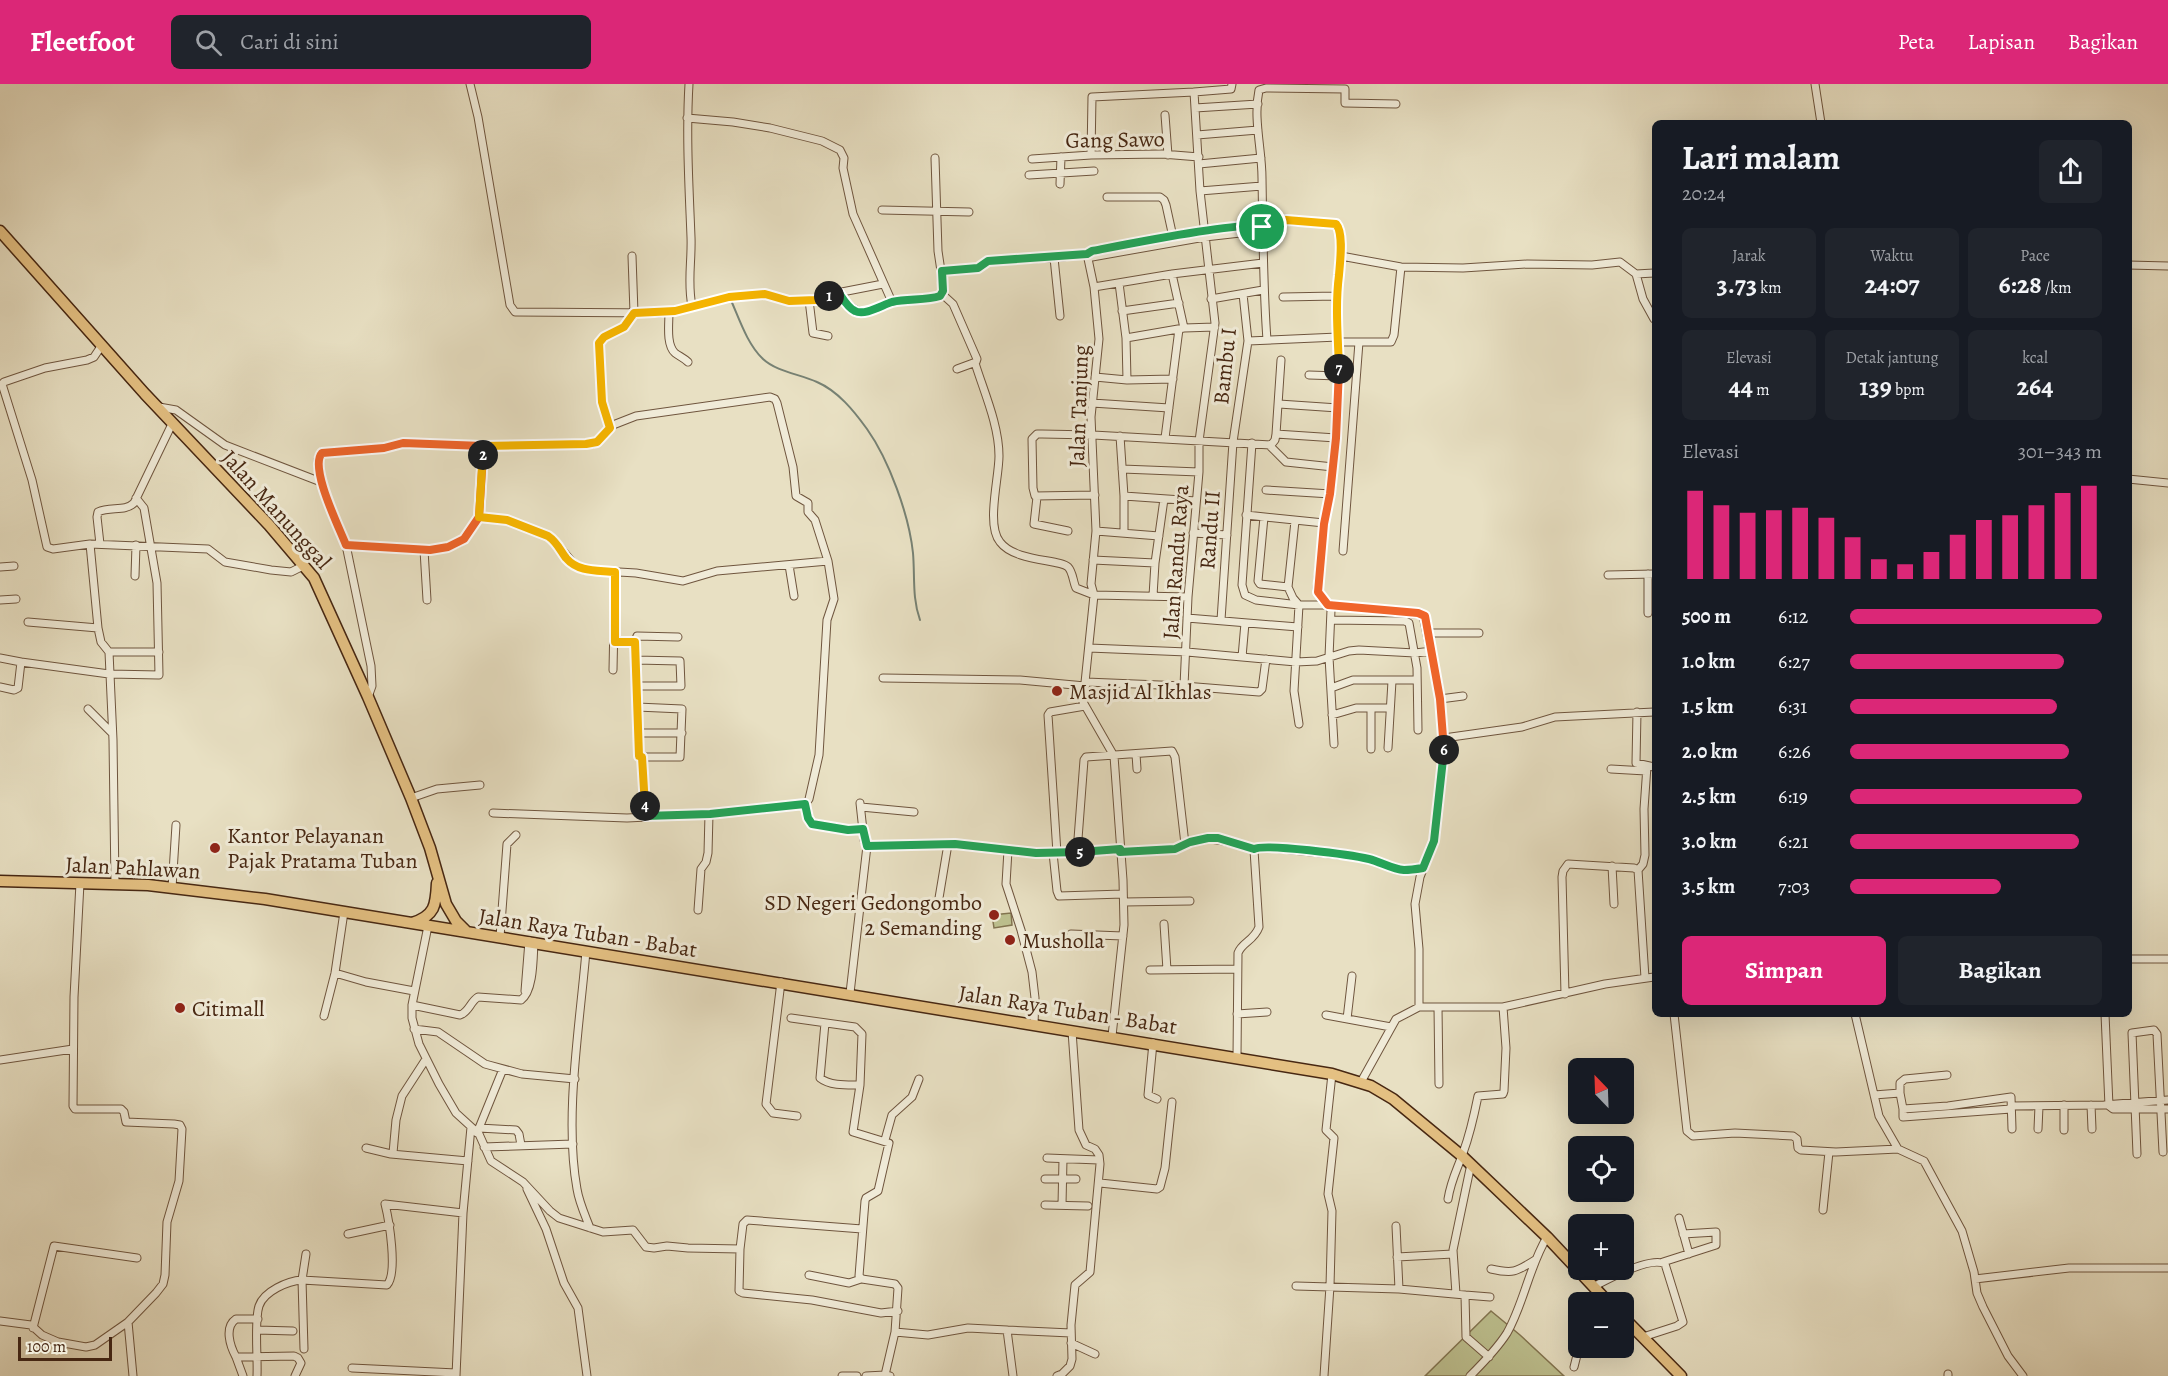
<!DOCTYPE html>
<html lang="id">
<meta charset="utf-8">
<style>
:root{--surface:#171b24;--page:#20242c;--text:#f1f3f6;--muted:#9ea1a6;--accent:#db2777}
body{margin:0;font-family:Alegreya,serif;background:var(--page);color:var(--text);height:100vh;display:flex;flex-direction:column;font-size:22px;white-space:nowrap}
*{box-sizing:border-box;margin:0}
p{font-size:20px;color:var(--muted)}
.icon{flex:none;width:33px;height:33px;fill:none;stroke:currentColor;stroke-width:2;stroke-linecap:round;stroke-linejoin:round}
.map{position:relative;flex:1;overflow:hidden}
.details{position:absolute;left:1652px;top:36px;width:480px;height:897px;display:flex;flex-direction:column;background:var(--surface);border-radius:9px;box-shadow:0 6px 24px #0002}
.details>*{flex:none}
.needle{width:39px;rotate:337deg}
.fabs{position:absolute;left:1568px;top:974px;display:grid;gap:12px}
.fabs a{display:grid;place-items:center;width:66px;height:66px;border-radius:9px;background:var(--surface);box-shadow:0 6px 24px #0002;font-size:30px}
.scale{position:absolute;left:18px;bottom:15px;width:94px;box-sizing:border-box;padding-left:6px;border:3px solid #472712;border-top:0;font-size:16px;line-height:21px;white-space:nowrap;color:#472712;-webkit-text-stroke:4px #f0ebd8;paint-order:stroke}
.pin{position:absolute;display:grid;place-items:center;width:51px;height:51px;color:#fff;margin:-26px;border:3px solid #fff;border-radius:50%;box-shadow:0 2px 6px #0007}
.km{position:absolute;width:30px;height:30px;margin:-15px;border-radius:50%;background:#222;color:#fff;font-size:16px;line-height:30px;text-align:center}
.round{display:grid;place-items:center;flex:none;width:63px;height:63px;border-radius:9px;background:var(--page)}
.summary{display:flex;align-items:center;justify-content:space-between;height:102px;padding:0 30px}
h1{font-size:33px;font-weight:700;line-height:45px}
.stats{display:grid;grid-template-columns:repeat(3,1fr);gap:9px;height:102px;padding:6px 30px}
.stats div{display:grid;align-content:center;border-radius:9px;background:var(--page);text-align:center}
.stats b{font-size:26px;font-weight:700}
.stats small{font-size:16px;font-weight:400}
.stats p{font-size:16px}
.chart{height:168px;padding:12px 30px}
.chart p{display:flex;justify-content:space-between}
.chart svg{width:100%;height:108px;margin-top:6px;stroke:var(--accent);stroke-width:6}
.cta{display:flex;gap:12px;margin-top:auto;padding:12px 30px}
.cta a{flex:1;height:69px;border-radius:9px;background:var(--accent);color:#fff;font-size:24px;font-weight:700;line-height:69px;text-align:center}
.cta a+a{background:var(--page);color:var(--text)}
ul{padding:0 30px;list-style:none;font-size:20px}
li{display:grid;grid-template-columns:96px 72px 1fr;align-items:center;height:45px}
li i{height:15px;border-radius:8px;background:var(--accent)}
header{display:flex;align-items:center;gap:36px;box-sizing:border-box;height:84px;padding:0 30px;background:var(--accent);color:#fff}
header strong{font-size:28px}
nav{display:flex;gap:33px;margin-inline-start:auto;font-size:21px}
.search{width:420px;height:54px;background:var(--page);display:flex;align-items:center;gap:15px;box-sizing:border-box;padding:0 21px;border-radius:9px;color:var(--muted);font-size:22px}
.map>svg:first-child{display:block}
.green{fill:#bdc08f;stroke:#827450;stroke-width:1.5}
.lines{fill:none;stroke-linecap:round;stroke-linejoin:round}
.stream{stroke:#778173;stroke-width:2}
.minor-casing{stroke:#6f553e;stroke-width:9}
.trunk-casing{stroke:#472712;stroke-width:13}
.minor{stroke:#f0ebd8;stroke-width:7}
.trunk{stroke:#e4c082;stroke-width:10}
.split-1-casing{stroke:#fff;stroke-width:12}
.split-2-casing{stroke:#fff;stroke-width:12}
.split-3-casing{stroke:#fff;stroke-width:12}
.split-4-casing{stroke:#fff;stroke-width:12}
.split-5-casing{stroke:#fff;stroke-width:12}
.split-6-casing{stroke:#fff;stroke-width:12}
.split-7-casing{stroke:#fff;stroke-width:12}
.split-8-casing{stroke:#fff;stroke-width:12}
.split-1{stroke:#22a559;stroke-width:8}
.split-2{stroke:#f5b400;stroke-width:8}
.split-3{stroke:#f0652b;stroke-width:8}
.split-4{stroke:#f5b400;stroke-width:8}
.split-5{stroke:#22a559;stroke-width:8}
.split-6{stroke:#22a559;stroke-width:8}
.split-7{stroke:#f0652b;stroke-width:8}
.split-8{stroke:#f5b400;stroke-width:8}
.poi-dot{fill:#8f2418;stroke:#f0ebd8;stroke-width:2}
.labels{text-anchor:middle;stroke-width:6;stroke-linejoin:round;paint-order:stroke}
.street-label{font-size:22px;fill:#472712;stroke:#f0ebd8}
.poi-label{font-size:22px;fill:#472712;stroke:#f0ebd8;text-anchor:start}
</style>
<header>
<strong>Fleetfoot</strong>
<div class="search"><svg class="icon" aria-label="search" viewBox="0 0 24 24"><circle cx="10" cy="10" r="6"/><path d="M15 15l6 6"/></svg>Cari di sini</div>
<nav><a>Peta</a><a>Lapisan</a><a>Bagikan</a></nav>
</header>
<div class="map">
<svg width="2168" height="1292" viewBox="0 0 2168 1292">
<rect width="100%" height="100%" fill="#e8e0c3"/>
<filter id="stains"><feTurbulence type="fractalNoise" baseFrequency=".00333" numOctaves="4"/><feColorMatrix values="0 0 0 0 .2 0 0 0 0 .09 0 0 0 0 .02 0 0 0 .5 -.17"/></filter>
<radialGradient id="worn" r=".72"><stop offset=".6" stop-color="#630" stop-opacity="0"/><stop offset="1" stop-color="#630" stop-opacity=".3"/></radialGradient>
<path class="green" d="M1011,829L1012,841L994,844L992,831Z
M1491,1227L1520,1251L1564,1292H1425Z"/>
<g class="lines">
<path class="stream" d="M730,214C739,234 747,260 763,275C777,288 800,290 817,298C838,307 854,327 867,345C889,376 909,431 913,469C915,492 912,514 920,536"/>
<g class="minor-casing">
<path id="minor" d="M470,0L478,33L510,221L515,228L658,229L675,227L729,213L765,210L786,217L816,216L842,208L883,200
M689,0C686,51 689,102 691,153C692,177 687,198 692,222
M1815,0L1821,39
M1195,24L1258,20
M1165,31L1168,71
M687,34L733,38L770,44L822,57L840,66L844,74L843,84L853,130L892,218L929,215L942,210L941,187L938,167L935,74
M1197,51L1258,46
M1091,71L1092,13L1194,8
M1032,75L1091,71L1162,70L1199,73
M1199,80L1261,74
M1029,91L1094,87
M1060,100L1061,73
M1200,107L1262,102
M1107,113H1160L1164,116L1166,121L1173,153
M882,126L969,128
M1087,170L1094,203L1099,255L1091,333L1096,447L1091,500L1094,511L1083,618L1114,672L1123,796L1124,841L1112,952
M1087,170L1092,173L1205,153L1258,147L1262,143L1280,137L1336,140L1339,144L1341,172L1336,212L1339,292L1337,342L1331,410L1324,439L1317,505L1331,526L1329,573L1334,660
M1341,172L1401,183L1463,184L1527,180L1592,181L1620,178L1636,190L1654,189
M1054,174L1060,232
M2128,181L2168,182
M941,187L978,184L988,177L993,176L1054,174L1087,170L1092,167C1117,163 1246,136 1262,143
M1172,190L1184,244
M1636,190L1643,215L1654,235
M1119,199L1126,254L1127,296
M1094,203L1172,190L1263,179
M839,209C858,235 863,230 892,218
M942,210L953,220L977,275L976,278L957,285
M1283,213L1336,212
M1211,215L1263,206
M809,216L813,249L828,252
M1122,227L1179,219
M669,228C669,240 666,261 675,269C679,272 684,274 688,278
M1126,254L1184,244L1215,243
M1267,256C1263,202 1263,149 1262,94C1262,65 1253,35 1259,6L1266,4L1345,5V19L1396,20
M1248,257L1338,253
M1338,258H1391L1394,251L1401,183
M102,261L94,273L87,276L45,284L4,298L2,300L32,396L47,463L53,465L90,460L98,544L101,558L109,568L113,656L115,800
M975,279C984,308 999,341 999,372C999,394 986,441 1000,458C1015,478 1060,475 1068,483C1073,488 1073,498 1076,504L1094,511L1188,513
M1309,291L1339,292
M1095,293L1127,296L1173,295
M1092,319L1169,324
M1279,320L1338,324
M159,323L176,326L225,361L321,398L346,461L371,582L372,602L368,613
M610,343L602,318L599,259L604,253L624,243L634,229L632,172
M1276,350L1336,354
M1120,352L1124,412V449
M1165,354L1179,245
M1252,359L1242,501L1245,511L1256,516L1299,521H1328L1423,531L1440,615L1463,612
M1269,361L1286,378L1333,383
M1122,385L1199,388
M2128,395L2168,399
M321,398C319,388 314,376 322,368L384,364L403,359L483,362
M1266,406L1331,410
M1095,411L1035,412L1033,404L1032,355L1037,350H1042L1093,351L1271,361L1275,356L1276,350L1281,276
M1124,412L1196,417
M1037,413L1034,440L1068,447
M1246,431L1324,439
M479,433L483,362L592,360L597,358L613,341L636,332L770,313L775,315L777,319L793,383L796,412L808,419V428L815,436L828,477
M1264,433L1258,497L1260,500L1288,503
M1295,437L1288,503L1293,514L1299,521L1294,607L1299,640
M1096,447L1159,452
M1193,449L1227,451
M90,460L208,465L225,478L271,486L291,488L305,481
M100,460L97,433L98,428C110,422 125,428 134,419L172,340
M346,461C373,462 443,473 463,456C470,450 475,440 479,433L507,436L548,452L554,456L573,479L585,486L636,489L683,497L717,487L828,477L834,515L827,536L819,671L809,715L805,720L709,730L627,734L493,729
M424,466L427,516
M1343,467L1359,258
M1093,476L1155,479
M789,481L794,512
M0,483L14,482
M1648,490V529
M1608,491L1654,490
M135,492L136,461
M1153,512L1155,479L1164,415
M0,516L16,515
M1187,534L1298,543
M1221,536L1233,358L1248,257L1243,210
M1331,536L1405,537L1409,539L1417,584L1418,646
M28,538L98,544
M1428,549H1479
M615,558H635
M1089,564L1187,568L1296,578L1317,577L1349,567L1359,566L1415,569L1432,567
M109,568H159
M1242,573L1245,539
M0,574L21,578L18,604L14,606L0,603
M636,576C637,608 636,641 639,673H680L682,625L637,623
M21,578L109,590L159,591L157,499L144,424L136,414
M613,586L615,488
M883,594L1020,596L1085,602
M1086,598L1184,602L1259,608L1262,605L1266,575
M636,602H681L680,577L636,576L635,558L637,552L678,553
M1184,602L1188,513L1199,388V357L1215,239L1200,107L1194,8L1231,5L1232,0
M1331,604L1353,596H1417
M1440,615L1444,654
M88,625L112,649
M1637,628L1636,679L1654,683
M1332,631L1356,624H1389
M638,649H682
M1388,664L1392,597
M1371,665V624
M1136,670L1137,685
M642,673L645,732
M1611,685L1646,687
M411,714L437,705L480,701
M805,720L808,734L813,740L848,746L863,745
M861,723L914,728
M1185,760C1210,750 1230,758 1254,766
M867,762L955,760L1036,769L1120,765
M1008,766L1006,800L1021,846L1032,888L1035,914L1034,940
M1077,768L1084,676L1086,673L1172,667L1175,673L1185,760L1175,765L1120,768
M1053,769L1057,807L1059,812L1123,810
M1057,769L1048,631L1050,628L1085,622
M1612,782L1614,820
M1638,786L1643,780L1645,771L1644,725L1647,682
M80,799L74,913L73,1022L75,1025H121L124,1028L126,1038L174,1040L180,1041L182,1045L179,1097L167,1138L165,1191L163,1200L156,1209L128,1238L133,1292
M172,804L176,741
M939,814L948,760
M1124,818L1190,817
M698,826L701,785L706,778L708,769L709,730
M1164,840L1167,886
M428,842L412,921V934L419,960L439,1000L456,1029L479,1050L491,1077L523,1098L550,1127L559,1134L603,1148L633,1146L646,1163L654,1164L667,1162L688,1164L740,1165L743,1140L747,1136L862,1145
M1071,850L1123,852
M500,853L507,760L516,751
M586,867C580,940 564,1033 577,1105C579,1118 585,1131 590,1144
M2128,875H2168
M1150,886L1237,885
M335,889L366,898L414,907
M781,898L766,1020L773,1029L797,1032
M525,907L529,857
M850,909L867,762L864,756L860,719
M1565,910L1562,793L1563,787L1568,780L1634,784L1638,786L1645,894
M412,921L460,931C469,928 470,918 478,913L521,916C534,907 533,873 534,858
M1419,923V865L1415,820L1420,793L1434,757L1443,680L1444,654L1522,643L1555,633L1654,628
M1438,923L1439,1000
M1237,930L1267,928
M1674,930L1687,1047L1693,1052L1735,1049L1793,1052L1797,1055L1798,1064L1801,1066L1836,1068L1898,1065L1924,1077L1962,1147L1974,1188L1977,1209L1983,1223L2008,1272L2023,1292
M1855,930L1879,1032L1898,1065
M2105,930L2109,1022L2113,1025H2168
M1326,931L1391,943
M324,932L335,889L344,828
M791,934L855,943L862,950L860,1001L853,1048L889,1059L878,1107L866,1114L865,1117L859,1192L862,1195L895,1200L898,1204L895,1248L885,1291L890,1292
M1347,935L1352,892
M825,939L820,994C830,1002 847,1001 860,1001
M414,945L438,948L485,980L522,990L575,995
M1153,959L1148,1011L1157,1015
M1237,973L1238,869C1242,858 1254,857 1259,843L1254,766L1262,763L1360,773L1404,786L1423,784
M0,976L73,965
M1361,998L1396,935L1419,923H1503L1605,900L1654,893
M1900,1009V999L1905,995L1947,991
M1874,1011L1900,1009L1903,1025L1948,1022L2011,1013L2012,1045
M2091,1021L2092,1045
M2011,1022L2104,1021L2168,1016
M1903,1025V1033L2011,1025
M479,1044L516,1046L519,1050L521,1061
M2038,1045L2039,1022
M2064,1046V1021
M477,1049L503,985
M885,1056L892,1031L912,1013L919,995
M484,1063L573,1060
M366,1064L391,1070L468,1077
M393,1069L396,1036L402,1012L426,975
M2137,1070L2132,949L2154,946L2157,950L2163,1068
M1047,1074L1099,1076
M1045,1095H1076
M1100,1099L1157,1105L1160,1103L1165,1084L1172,1018
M527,1105L546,1145L564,1199L578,1224L587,1292
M1448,1115C1451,1096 1457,1086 1463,1069C1470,1050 1474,1032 1478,1012L1503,1010L1504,1007L1506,964L1503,923
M1045,1121L1088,1122
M1062,1121L1063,1075
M1823,1126L1829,1068
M1679,1134L1689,1170
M1396,1142L1399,1205
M348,1150L390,1141
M740,1165L739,1207L743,1209L812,1216L881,1229L898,1227
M1397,1173L1453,1170
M1663,1178L1716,1161V1148L1683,1150
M1491,1185C1513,1190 1516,1188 1535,1176
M809,1191L849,1199L861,1195
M1975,1195L2069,1184H2168
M1296,1202L1399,1205L1465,1211L1466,1253L1489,1273
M1593,1203C1606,1196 1651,1172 1665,1180L1683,1238L1677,1242L1643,1253
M1456,1210L1453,1166L1471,1080
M1465,1211L1490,1213
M1594,1218L1599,1209
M258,1235H236C224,1243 230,1262 236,1273L294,1272L298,1274L301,1279L295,1292
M0,1237L31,1241L42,1251L58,1258L86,1263L95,1261L128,1238
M33,1244L54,1162L137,1174
M257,1246L293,1247
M1007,1246L1071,1249
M895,1248L928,1251L968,1244L1007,1246L1013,1292
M1071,1259L1095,1270
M304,1265L302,1196L306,1170
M236,1273L243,1292
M1574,1283L1579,1263
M352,1284L456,1289
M1948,1290V1292
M257,1292C258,1274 254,1237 259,1222C264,1207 288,1197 302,1196L387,1201C398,1189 389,1136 385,1120L463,1129
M456,1292L463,1129L471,1043
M842,1292H857
M866,1292L885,1291
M1057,1292L1062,1290L1070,1282L1072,1275L1071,1241L1075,1201L1090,1188L1100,1080L1099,1071L1095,1065L1086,1061L1079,1046L1072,947
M1324,1292L1330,1202L1332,1127L1328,1110L1334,1054L1326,1046L1332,990
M1470,1292C1483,1279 1497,1265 1507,1249C1524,1219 1529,1183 1547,1153"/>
</g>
<g class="trunk-casing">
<path id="trunk" d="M0,147L145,310L269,441L314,494L368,613L411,714L430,764L446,820L456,837L467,848
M0,797L148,801L265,815L1332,990L1371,1002L1393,1015L1462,1072L1547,1153L1608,1218
M412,839C435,832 436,821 437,799
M1623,1233L1681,1292"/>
</g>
<use href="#minor" class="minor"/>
<use href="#trunk" class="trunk"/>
</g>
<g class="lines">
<g class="split-1-casing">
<path id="split-1" d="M829,212L839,209C843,215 848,224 855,227C865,232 882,221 892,218C908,214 925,217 940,212L943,207L942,187L978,184L988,177L1087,170L1092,167C1118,162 1245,136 1262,143"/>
</g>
<g class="split-2-casing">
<path id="split-2" d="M483,371V362L586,360L597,358L610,344L602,318L599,259L604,253L624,243L634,229L675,227L729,213L765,210L789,217L816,216L829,212"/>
</g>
<g class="split-3-casing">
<path id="split-3" d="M483,371L479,433L464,455L448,463L430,466L346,461C339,443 309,383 322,369L384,364L403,359L483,362V366"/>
</g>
<g class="split-4-casing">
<path id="split-4" d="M483,366L479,433L507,436L548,452C557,458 560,466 566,474C579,489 598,486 615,488V558H635L639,672L642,673L645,722"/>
</g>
<g class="split-5-casing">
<path id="split-5" d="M645,722V732L710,730L805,720L808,734L812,740L848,746L863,745L867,762L955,760L1036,769L1080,768"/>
</g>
<g class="split-6-casing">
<path id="split-6" d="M1080,768L1120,765V768L1175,765L1190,758L1208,754H1218L1254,765C1265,759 1352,771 1369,775C1381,778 1392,785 1404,786C1410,786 1417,785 1423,784L1434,757L1444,666"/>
</g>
<g class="split-7-casing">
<path id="split-7" d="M1339,285L1336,354L1330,410L1324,440L1318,508L1328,521L1418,529L1425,532L1440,615L1444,666"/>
</g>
<g class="split-8-casing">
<path id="split-8" d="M1262,143L1286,136L1336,140C1344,149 1340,178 1339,191C1335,222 1338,253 1339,285"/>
</g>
<use href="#split-1" class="split-1"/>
<use href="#split-2" class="split-2"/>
<use href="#split-3" class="split-3"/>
<use href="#split-4" class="split-4"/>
<use href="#split-5" class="split-5"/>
<use href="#split-6" class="split-6"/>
<use href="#split-7" class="split-7"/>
<use href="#split-8" class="split-8"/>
</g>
<g class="poi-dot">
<circle cx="1057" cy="607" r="6"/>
<circle cx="215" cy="764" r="6"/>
<circle cx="994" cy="831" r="6"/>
<circle cx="1010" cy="856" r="6"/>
<circle cx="180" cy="924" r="6"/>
</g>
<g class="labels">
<g class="street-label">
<text transform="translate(1115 55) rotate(-1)" y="8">Gang Sawo</text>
<text transform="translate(1224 282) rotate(-84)" y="8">Bambu I</text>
<text transform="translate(1078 322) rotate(-88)" y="8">Jalan Tanjung</text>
<text transform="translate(277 425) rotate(48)" y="8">Jalan Manunggal</text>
<text transform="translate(1209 446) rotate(-86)" y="8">Randu II</text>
<text transform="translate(1175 478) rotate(-86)" y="8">Jalan Randu Raya</text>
<text transform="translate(133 783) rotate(3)" y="8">Jalan Pahlawan</text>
<text transform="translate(588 848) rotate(9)" y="8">Jalan Raya Tuban - Babat</text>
<text transform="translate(1068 925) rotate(9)" y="8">Jalan Raya Tuban - Babat</text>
</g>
<g class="poi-label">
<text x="1069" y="615">Masjid Al Ikhlas</text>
<text x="227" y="759">Kantor Pelayanan<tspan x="227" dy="25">Pajak Pratama Tuban</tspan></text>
<text x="982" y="826" text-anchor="end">SD Negeri Gedongombo<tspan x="982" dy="25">2 Semanding</tspan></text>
<text x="1022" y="864">Musholla</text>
<text x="192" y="932">Citimall</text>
</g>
</g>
<rect width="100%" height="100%" filter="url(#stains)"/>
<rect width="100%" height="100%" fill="url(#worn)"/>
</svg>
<div class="fabs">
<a><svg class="needle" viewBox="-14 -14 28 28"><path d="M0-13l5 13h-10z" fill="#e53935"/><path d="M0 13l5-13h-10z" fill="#9ea1a6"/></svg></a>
<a><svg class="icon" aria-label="locate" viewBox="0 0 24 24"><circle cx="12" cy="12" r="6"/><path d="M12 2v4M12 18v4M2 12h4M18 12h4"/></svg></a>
<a>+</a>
<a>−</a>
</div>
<div class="scale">100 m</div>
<div class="pin" style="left:1262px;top:143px;background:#1e9e55"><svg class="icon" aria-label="arrive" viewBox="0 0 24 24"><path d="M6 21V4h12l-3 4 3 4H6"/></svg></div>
<b class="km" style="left:829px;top:212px">1</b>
<b class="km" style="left:483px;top:371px">2</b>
<b class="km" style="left:645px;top:722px">4</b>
<b class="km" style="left:1080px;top:768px">5</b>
<b class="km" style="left:1444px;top:666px">6</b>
<b class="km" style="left:1339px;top:285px">7</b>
<section class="details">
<div class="summary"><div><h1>Lari malam</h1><p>20:24</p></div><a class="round"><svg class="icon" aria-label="share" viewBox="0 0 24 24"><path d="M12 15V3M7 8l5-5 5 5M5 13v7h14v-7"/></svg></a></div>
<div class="stats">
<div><p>Jarak</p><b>3.73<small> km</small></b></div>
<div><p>Waktu</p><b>24:07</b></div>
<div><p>Pace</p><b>6:28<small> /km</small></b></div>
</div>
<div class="stats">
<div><p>Elevasi</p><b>44<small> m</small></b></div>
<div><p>Detak jantung</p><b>139<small> bpm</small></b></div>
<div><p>kcal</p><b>264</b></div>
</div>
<div class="chart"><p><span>Elevasi</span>301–343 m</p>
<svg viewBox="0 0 160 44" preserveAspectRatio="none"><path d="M5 44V8M15 44V14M25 44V17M35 44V16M45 44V15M55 44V19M65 44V27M75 44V36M85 44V38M95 44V33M105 44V26M115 44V20M125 44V18M135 44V14M145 44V9M155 44V6"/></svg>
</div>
<ul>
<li><b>500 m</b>6:12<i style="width:100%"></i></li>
<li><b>1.0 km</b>6:27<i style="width:85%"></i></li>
<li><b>1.5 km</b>6:31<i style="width:82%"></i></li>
<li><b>2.0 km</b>6:26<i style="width:87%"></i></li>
<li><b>2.5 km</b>6:19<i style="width:92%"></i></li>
<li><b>3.0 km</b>6:21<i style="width:91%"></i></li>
<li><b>3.5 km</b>7:03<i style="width:60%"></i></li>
</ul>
<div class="cta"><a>Simpan</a><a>Bagikan</a></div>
</section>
</div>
